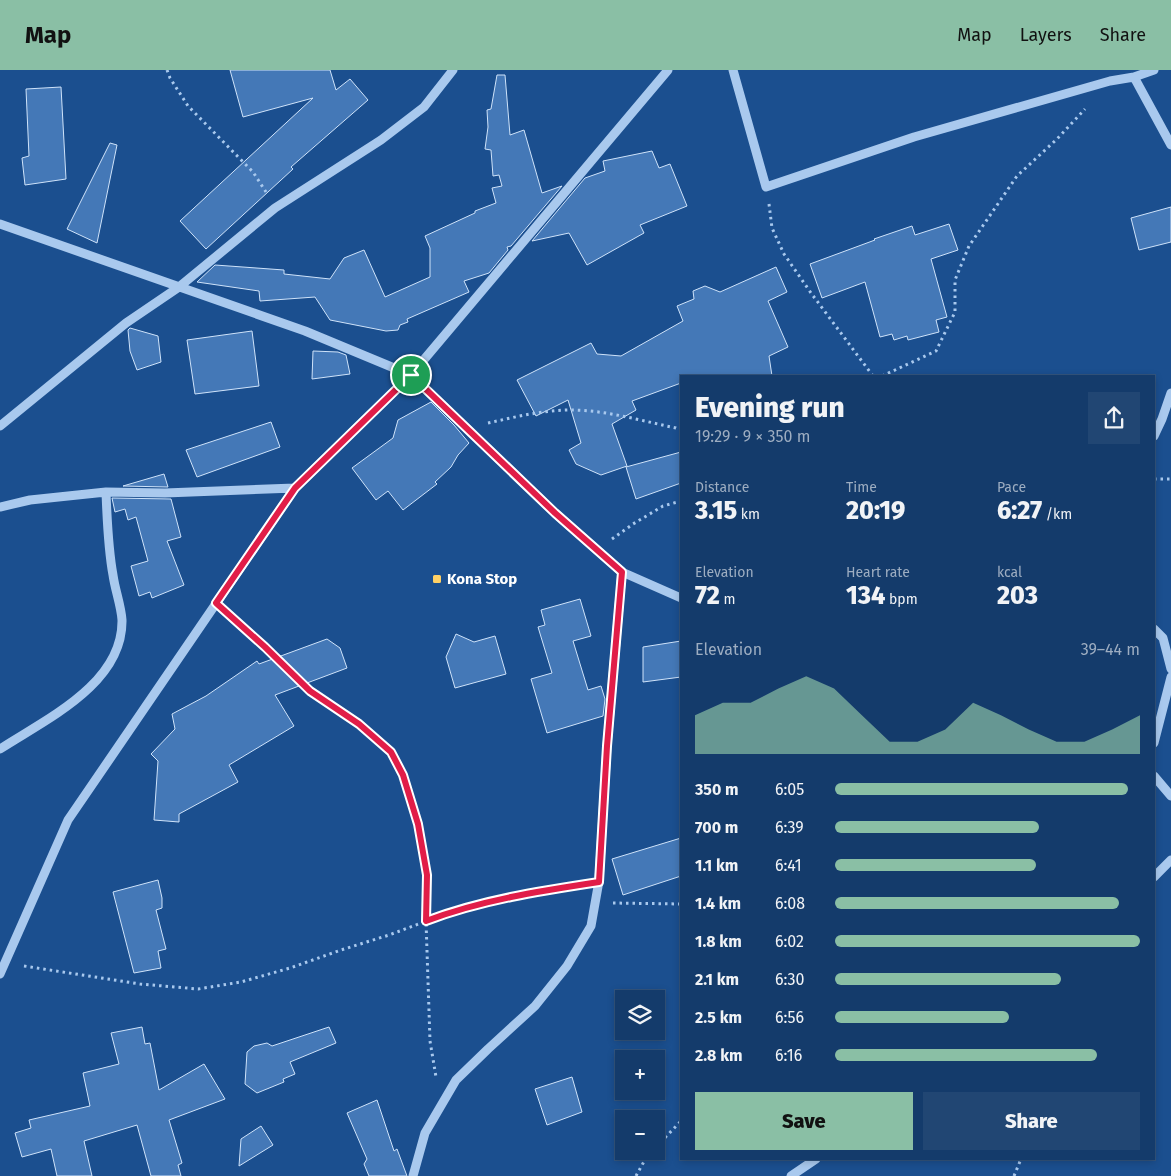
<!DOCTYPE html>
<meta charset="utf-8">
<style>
:root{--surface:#143b6b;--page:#214673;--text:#f1f3f6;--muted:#9dadc1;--line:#33557e;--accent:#8abfa5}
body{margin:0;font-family:"Fira Sans",sans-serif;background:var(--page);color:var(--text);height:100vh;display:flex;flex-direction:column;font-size:19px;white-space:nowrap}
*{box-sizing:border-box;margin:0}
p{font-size:16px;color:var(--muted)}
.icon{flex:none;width:28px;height:28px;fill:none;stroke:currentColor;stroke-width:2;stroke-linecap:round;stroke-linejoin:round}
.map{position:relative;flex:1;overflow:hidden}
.details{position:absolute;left:680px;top:305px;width:475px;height:785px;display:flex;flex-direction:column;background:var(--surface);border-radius:0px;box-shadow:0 2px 8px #0003,0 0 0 1px var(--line)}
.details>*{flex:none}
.controls{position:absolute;left:615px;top:920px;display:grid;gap:10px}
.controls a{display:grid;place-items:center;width:50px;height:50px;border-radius:0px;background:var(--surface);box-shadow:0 2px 8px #0003,0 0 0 1px var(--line);font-size:25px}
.pin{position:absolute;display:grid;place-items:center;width:42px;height:42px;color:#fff;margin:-21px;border:2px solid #fff;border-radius:50%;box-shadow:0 1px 5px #0007}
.round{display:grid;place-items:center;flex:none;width:52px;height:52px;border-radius:0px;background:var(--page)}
.summary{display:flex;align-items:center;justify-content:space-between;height:85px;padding:0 15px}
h1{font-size:28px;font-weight:800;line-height:38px}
.figures{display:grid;grid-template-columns:repeat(3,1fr);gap:8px;height:85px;padding:5px 15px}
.figures div{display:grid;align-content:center}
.figures b{font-size:25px;font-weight:800}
.figures small{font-size:14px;font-weight:400}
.figures p{font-size:14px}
.chart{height:140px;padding:10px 15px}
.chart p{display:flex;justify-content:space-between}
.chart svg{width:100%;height:90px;margin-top:5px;fill:var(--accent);opacity:.7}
.cta{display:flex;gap:10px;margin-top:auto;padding:10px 15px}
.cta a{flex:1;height:58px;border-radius:0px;background:var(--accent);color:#111;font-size:20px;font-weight:800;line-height:58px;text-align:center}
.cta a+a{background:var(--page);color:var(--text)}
ul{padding:0 15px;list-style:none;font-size:16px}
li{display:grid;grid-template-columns:80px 60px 1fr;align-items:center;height:38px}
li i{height:12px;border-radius:6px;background:var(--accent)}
header{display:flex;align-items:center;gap:30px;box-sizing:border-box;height:70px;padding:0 25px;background:var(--accent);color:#111}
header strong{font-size:24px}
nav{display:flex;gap:28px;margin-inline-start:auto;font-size:18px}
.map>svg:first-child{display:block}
.building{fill:#4478b7;stroke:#cfe3fa}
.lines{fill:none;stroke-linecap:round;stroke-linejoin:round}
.path{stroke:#a9c9ee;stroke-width:3;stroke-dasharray:2.5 4;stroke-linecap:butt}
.minor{stroke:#a9c9ee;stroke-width:9}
.route-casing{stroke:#fff;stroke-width:10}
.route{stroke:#e11d48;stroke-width:6}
.poi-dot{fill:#ffd166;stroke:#1b4f8f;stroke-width:2}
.labels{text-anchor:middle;stroke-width:5;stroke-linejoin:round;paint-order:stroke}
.poi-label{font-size:15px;font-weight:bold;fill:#fff;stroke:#1b4f8f;text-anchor:start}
</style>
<header>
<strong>Map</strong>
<nav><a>Map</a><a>Layers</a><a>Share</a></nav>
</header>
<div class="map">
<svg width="1171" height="1106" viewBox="0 0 1171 1106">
<rect width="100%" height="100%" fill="#1b4f8f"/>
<path class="building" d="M230,0H330L336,20L350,9L368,30L291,97L293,99L206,179L180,151L313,28L243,47Z
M497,5H505L510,65L524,60L542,123L562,116L511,176L507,177L508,180L489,203L464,211L469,222L407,249L408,252L400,255L398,260L386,261L330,250L315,227L260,231L259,221L197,212L215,195L284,200V204L330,209L344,188L364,180L385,227L430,207V178L425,166L475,143V141L496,133L492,118L502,116L499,105L493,106L491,80L485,79L488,57L487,40L491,39Z
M61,17L66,109L25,115L22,88L29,86L26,19Z
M110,73L117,75L97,173L67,159Z
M652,81L659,98L670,94L687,136L640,155L644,163L587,195L569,163L532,171L585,108L605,101L603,91Z
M1171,137V172L1139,180L1131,148Z
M949,154L958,180L931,189L947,247L936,250L939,262L908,270L907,266L894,270L892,264L880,267L865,212L822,228L810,194L875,170L874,169L912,156L915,165Z
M776,197L787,222L768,231L788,277L769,286L772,306H681V313L632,331L636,340L612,354L627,396L601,405L576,394L569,380L581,373L568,330L536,346L517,310L591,273L597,284L621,286L683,251L677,236L694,229L693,221L705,216L720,222Z
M130,258L158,266L161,292L137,300L130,281L128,260Z
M252,261L259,316L195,324L187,270Z
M313,281L338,282L346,285L350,304L312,309Z
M431,332L454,355L469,373L458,385L451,397L435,412L437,414L403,440L388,421L376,430L352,398L393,368L398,350Z
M271,352L280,377L197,407L186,380Z
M681,382V413L636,429L626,397Z
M164,404L168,417L123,416Z
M112,428L171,429L181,467L167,471L184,515L152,528L150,522L139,526L131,496L148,491L136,447L128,450L125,439L115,442Z
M580,529L591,566L573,571L588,620L601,616L605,629L603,646L547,663L531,609L552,603L538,557L545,555L541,540Z
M456,564L474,572L495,566L506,604L455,618L446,587Z
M327,569L340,578L347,598L275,625L294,656L229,695L238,712L179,744V752L154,750L158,691L151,684L175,659L172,644L206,626L257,591L259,594Z
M681,571V607L643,612V577Z
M681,768V806L623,825L612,789Z
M158,810L162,828V838L156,840L166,879L158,881L161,898L134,903L113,822Z
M142,957L145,974L150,973L159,1020L204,994L225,1029L169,1050L182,1093L178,1095L181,1106H151L137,1055L84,1071L92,1106H57L51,1079L22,1087L15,1063L31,1058L29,1050L90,1036L83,1003L119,994L111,963Z
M329,957L336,973L290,992L295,1004L283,1009L284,1012L257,1023L245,1014L247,982L254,976L267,973L272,976Z
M572,1007L582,1042L547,1055L535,1019Z
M377,1030L394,1081L397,1079L407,1106H369L364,1094L367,1089L347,1043Z
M261,1056L273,1075L239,1096L241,1069Z"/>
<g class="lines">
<path class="path" d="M167,0L170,8L188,36L253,102L266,122
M769,134L772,158L784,184L811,223L873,306
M882,306L936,281L955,242V210L969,176L1017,106L1057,69L1085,39
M488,353C515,347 543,340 571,340C606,340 642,351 676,358L681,360
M1154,409H1171
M612,469L633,454L663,436L681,431
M230,545L310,621L359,654L391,682L403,705L418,754L427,805L426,851L430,971L436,1007
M613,833L681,834
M24,896L140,914L198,919L241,912L290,898L341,880L389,865L456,840L538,821L581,814
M656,1077L681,1051
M636,1106L647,1086L652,1081
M1014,1106L1021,1089"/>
<path class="minor" d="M733,0L766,117L914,67L1110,11L1134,7L1154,0
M1134,7L1171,75
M0,154L305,261L411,305L555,443L622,502L681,528
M0,356L126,253L179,217L275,138L381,70L424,37L453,0
M1154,366L1162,349L1171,323
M0,437L30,430L106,422L165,423L295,418
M1154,559L1163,568L1171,599
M1154,673L1171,607
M0,679C46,649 123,614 122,550C121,535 115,520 113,505C108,478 107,449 106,422
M1154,706L1171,726
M1154,807L1171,790
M0,904L68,750L295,418L411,305L668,0
M413,1106L425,1063L456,1010L488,979L535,936L567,896L591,856L599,811L607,676L622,502
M791,1106L816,1089"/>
</g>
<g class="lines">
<g class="route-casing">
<path id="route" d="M411,305L555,443L622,502L607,676L599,812C540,821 481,830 426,851L427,805L418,754L403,705L391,682L359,654L310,621L265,577L216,533L295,418Z"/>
</g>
<use href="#route" class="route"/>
</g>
<rect class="poi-dot" x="432" y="504" width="10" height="10" rx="2.5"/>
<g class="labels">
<g class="poi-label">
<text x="447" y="514">Kona Stop</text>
</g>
</g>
</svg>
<div class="controls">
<a><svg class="icon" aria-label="layers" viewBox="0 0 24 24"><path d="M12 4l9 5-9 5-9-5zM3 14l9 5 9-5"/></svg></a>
<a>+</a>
<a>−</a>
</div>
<div class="pin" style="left:411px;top:305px;background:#1e9e55"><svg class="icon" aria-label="arrive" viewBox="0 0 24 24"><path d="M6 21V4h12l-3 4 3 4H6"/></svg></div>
<section class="details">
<div class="summary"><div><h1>Evening run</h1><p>19:29 · 9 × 350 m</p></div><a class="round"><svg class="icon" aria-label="share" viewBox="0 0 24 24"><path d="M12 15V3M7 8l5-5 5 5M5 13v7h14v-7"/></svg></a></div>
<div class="figures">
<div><p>Distance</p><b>3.15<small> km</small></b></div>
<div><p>Time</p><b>20:19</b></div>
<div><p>Pace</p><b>6:27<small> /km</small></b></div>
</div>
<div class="figures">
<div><p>Elevation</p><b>72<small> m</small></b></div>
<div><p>Heart rate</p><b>134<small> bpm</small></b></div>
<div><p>kcal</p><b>203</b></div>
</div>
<div class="chart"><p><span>Elevation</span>39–44 m</p>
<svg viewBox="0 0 160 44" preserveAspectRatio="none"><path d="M0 44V25L10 19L20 19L30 12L40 6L50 12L60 25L70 38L80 38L90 32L100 19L110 25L120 32L130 38L140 38L150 32L160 25V44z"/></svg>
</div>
<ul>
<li><b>350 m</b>6:05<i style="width:96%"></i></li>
<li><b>700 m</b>6:39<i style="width:67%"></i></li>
<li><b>1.1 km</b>6:41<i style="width:66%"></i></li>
<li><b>1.4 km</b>6:08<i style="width:93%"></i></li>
<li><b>1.8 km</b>6:02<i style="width:100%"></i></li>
<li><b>2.1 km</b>6:30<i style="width:74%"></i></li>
<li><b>2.5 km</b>6:56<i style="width:57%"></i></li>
<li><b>2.8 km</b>6:16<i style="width:86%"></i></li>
</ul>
<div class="cta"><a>Save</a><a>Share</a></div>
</section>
</div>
